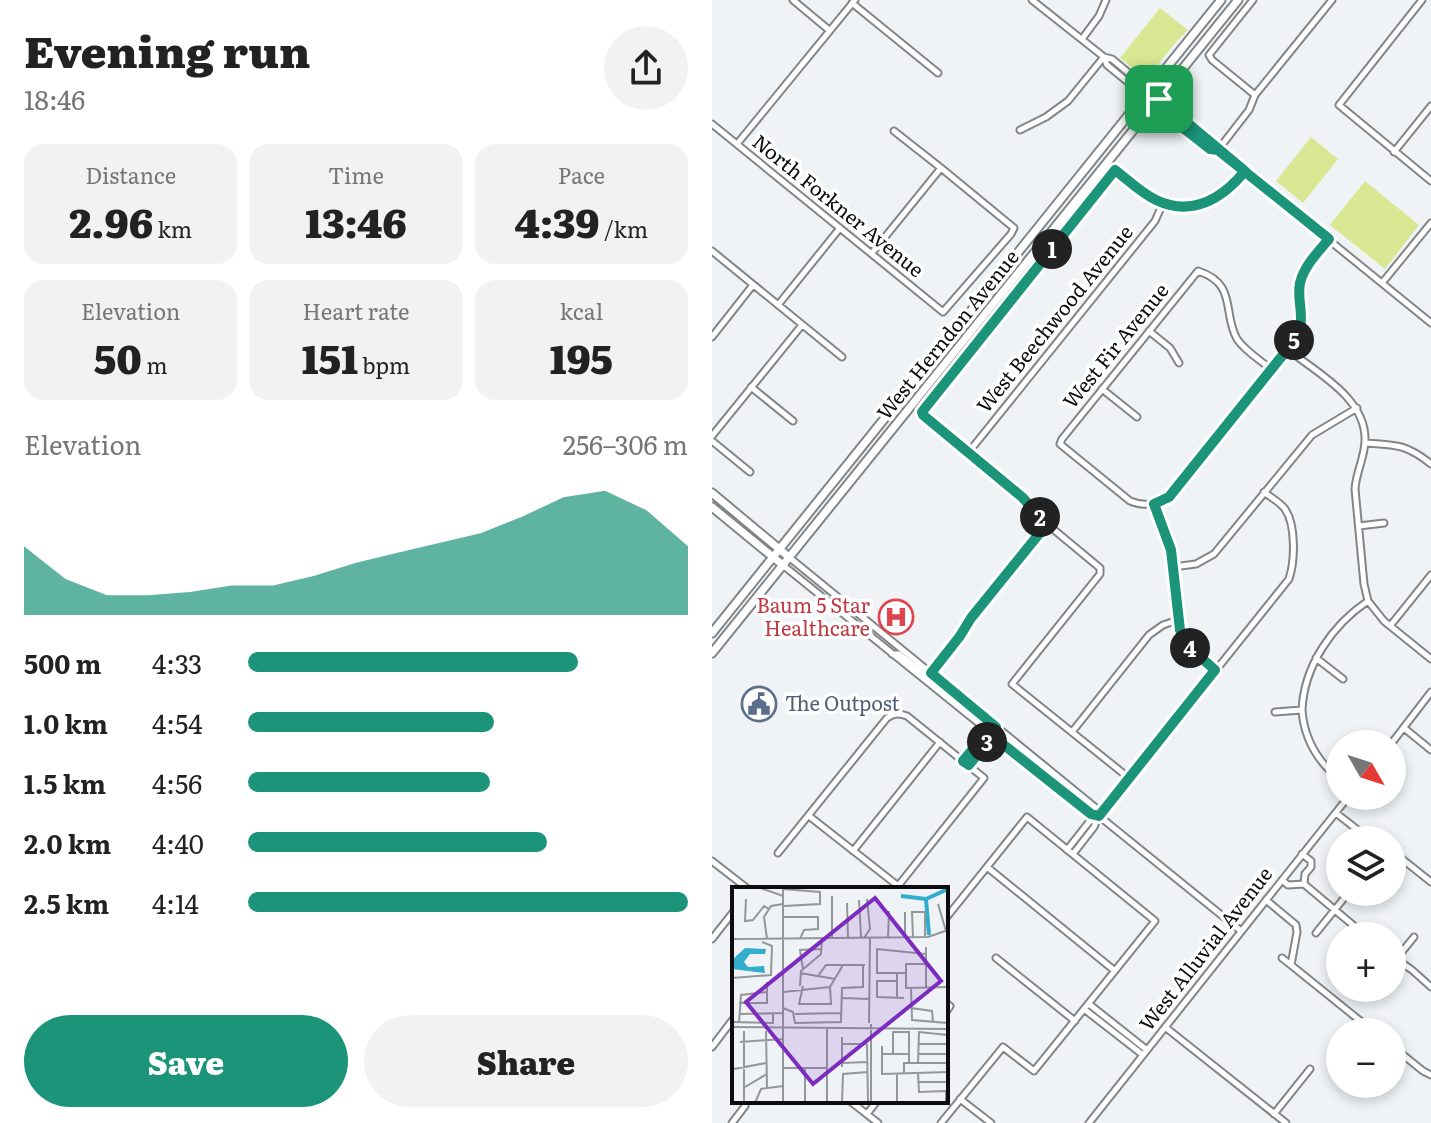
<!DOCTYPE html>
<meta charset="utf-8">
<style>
:root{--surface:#fff;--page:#f2f2f2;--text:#222;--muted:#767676;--accent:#1b947a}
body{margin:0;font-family:Literata,serif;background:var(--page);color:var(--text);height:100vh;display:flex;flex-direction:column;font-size:30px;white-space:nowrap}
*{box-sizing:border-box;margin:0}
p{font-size:26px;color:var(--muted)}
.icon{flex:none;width:44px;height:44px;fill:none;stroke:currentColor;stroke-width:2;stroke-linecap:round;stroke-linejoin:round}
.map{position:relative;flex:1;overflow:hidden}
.drawer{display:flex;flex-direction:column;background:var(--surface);width:712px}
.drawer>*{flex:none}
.needle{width:52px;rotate:129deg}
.fabs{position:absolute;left:614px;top:730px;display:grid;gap:16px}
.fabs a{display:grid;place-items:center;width:80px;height:80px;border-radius:50%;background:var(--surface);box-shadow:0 4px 12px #0003;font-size:40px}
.pin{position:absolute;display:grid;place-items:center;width:68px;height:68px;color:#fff;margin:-34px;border-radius:16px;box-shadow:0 4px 12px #0006}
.km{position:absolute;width:40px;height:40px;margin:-20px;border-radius:50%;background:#222;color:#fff;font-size:22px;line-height:40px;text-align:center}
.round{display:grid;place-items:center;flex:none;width:84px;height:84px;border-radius:42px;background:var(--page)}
.head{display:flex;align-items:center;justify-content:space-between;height:136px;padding:0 24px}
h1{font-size:44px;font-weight:800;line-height:60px}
.stats{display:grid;grid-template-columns:repeat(3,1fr);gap:12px;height:136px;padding:8px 24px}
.stats div{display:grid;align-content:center;border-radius:20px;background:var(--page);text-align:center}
.stats b{font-size:40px;font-weight:800}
.stats small{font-size:22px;font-weight:400}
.stats p{font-size:22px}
.chart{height:224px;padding:16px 24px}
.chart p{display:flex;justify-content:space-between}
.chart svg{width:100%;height:144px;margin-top:8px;fill:var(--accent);opacity:.7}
.cta{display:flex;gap:16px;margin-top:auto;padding:16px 24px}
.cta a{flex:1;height:92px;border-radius:48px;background:var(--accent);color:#fff;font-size:32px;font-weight:800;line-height:92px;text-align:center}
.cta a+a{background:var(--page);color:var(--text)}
ul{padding:0 24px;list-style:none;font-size:26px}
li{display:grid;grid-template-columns:128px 96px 1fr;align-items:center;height:60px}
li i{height:20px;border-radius:10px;background:var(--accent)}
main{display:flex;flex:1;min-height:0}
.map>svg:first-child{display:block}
.green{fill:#d9e793}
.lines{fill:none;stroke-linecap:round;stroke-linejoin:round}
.minor-casing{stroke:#828587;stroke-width:9}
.major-casing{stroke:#828587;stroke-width:11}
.minor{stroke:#fff;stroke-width:5}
.major{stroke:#fff;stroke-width:7}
.route-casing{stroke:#fff;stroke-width:16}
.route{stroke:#1b947a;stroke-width:10}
.labels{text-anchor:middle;stroke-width:7;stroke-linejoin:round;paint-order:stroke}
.street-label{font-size:20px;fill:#0b0c0d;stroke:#fff}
.health-label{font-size:20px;fill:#be3a42;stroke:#fff;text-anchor:end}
.service-label{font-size:20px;fill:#4e5e75;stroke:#fff;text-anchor:start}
.inset-river{fill:none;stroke:#32adcd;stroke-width:4}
.inset-road{fill:none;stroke:#949799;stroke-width:2}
.view{fill:#7b2cbf;fill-opacity:0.15;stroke:#7b2cbf;stroke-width:4}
.inset-edge{fill:none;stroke:#0b0c0d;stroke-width:4}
</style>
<main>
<section class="drawer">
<div class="head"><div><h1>Evening run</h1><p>18:46</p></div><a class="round"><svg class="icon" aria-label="share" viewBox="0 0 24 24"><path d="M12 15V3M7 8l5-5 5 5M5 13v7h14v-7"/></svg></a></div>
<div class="stats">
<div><p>Distance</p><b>2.96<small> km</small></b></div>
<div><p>Time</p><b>13:46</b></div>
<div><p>Pace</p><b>4:39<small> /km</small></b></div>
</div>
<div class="stats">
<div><p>Elevation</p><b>50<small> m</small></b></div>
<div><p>Heart rate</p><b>151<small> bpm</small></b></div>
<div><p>kcal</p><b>195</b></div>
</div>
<div class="chart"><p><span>Elevation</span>256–306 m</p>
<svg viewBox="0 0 160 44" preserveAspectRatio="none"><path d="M0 44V23L10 33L20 38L30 38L40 37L50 35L60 35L70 32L80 28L90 25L100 22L110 19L120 14L130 8L140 6L150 12L160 23V44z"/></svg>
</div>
<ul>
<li><b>500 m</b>4:33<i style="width:75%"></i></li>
<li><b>1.0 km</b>4:54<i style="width:56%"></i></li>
<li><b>1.5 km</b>4:56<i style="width:55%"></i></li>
<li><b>2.0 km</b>4:40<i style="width:68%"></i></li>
<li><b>2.5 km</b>4:14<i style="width:100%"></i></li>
</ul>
<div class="cta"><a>Save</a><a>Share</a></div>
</section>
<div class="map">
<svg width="719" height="1123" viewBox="0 0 719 1123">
<rect width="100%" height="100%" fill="#eff3f6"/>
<path class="green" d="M448,8L476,30L465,41L437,76L433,78L408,58Z
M599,137L626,159L591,203L564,181Z
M653,181L707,225L673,269L618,225Z"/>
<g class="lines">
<g class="minor-casing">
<path id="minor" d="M81,0L117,30
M320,0L392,57L400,59L502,144L506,150L719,323
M541,0L497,55L500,60L543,95
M710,0L627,105L719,181
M140,3L226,73
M370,39L387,16L394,0
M392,57L395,65L498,149L505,150
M0,124L231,312L299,234L302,228L229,168L182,131
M308,130L334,117L356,101L391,58
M25,144L143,0
M506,150L537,110L543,95L620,0
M682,152L719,106
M0,251L130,357
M160,253L229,168
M670,283L719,223
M66,305L128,228
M437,331L458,348L467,363
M0,337L41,285
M575,349C604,372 654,398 653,440C653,457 644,472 643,489L652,584L656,601L672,621L719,659
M559,369C548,360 533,351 525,339C510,313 526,284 486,271L350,439L348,444L418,501C433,507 442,504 457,497L582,341C596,317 584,305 588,283C592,266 606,252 617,239
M39,387L81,421
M390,389L425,417
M0,436L90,325
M0,441L38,472
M654,443C684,445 694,444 719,464
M256,453L443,221L451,203
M442,504L446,518L457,542L468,630L478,648L503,670
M647,526L672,523
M78,558L384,808L386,815
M72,566L379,814L387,816L529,931
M461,567L484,564L502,554L600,435L645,408
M678,626L719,575
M180,654H187L212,674L219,673L248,636L259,618L335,524
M604,658L631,679
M590,710C592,739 606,762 628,780
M563,712L590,710C592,666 620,625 656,601
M692,728L719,750
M360,732L437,635L451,625L466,620
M679,744L719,692
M251,761L271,737L277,734
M257,765L276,741L278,734L284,727
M417,778L300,684L388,574V568L335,524L310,497L211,415L210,412L403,170C414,179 426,189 438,197C475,219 508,201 533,171
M624,813L647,831L664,840
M97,816L190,889
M355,850L377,822L387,816L577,579C583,561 584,525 573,509C568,502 558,497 552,492
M141,851L228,742
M680,851L719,882
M66,853L175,718C182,713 187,713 195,716L272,778L186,886
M361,854L382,827L386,817
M590,854L599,861V867L593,874L592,884
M0,861L36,889
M275,867L403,971
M570,880L576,885L592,884L654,936
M554,900L584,925L585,932L579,965L662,1032
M604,933L637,892
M0,939L22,911
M680,956L700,970L719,987
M284,958L363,1021
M570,958L579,965
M680,964L702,937
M234,1003L238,1006L234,1012
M377,1004L435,1050
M372,1009L431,1055
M453,1027L574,1123
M680,1046L711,1071L719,1075
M0,1047L22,1018
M248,1099L279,1123
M138,1101L166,1123
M155,1114L165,1101
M562,1114L598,1069
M20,1123L33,1106
M229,1123L291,1047L322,1071L443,921L315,817L234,918
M377,1123L637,796"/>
</g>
<g class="major-casing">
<path id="major" d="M0,493L78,558
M0,507L72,566
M0,633L509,0
M0,653L526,0"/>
</g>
<use href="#minor" class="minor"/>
<use href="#major" class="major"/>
</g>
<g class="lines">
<g class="route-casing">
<path id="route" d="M447,99L533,171C510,199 480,217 444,200C429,193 416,180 403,170L210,412L211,415L310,497L335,524L259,618L248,636L219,673L284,727L278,734L271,737L251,761L257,765L276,741L278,734L379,814L387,816L503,670L478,648L468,630L459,550L442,504L457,497L582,341C596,317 584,305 588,283C592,266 606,252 617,239L506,150L498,149L442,105L447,99"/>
</g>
<use href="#route" class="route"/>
</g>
<defs>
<g id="hospital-ring" transform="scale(1.8)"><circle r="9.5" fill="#fff" stroke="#e0444e" stroke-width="1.5"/><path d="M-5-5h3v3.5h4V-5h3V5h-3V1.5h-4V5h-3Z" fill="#e0444e"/></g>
<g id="civic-ring" transform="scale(1.8)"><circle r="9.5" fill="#fff" stroke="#5c6f8a" stroke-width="1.5"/><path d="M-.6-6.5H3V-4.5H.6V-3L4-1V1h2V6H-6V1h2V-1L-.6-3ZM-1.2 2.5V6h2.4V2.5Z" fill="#5c6f8a"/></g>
</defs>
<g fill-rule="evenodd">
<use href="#hospital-ring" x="184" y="617"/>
<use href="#civic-ring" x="47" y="704"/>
</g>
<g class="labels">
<g class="street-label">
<text transform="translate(126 206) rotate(39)" y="7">North Forkner Avenue</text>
<text transform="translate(343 319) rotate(-51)" y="7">West Beechwood Avenue</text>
<text transform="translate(236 335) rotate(-51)" y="7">West Herndon Avenue</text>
<text transform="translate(404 346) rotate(-51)" y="7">West Fir Avenue</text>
<text transform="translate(494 949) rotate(-52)" y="7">West Alluvial Avenue</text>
</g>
<g class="health-label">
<text x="158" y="613">Baum 5 Star<tspan x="158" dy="23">Healthcare</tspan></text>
</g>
<g class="service-label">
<text x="73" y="711">The Outpost</text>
</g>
</g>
<g transform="translate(20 887)">
<rect width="216" height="216" fill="#eff3f6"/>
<path d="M13,61L34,62L33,67H18L12,75L16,80L32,79L33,86L0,82V73Z" fill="#32adcd"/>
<path class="inset-river" d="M169,9L194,12L216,2M194,12L197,48"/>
<path class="inset-road" d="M26,0L51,9M51,2L88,5V17L52,19M14,12L13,34L21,33L32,19L37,22M127,13L129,50M115,16L116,51M206,17L214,44M173,25V50M51,30H86V42L72,43L68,52M100,50V9M181,50L180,25H193V50M132,51L138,42L135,12M156,51L157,24M0,52L196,50L216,43M35,52L32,30L39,19L51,17M194,60V101M194,77H174V101L216,100M71,82L68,63L90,62M68,86L103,92M165,86V111M174,86H145V62L194,67M86,89L94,78H133M0,91L39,88L40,59L30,55M165,94H145V110L172,111M68,99L69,84L89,67L90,52M71,99L67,117H99L98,100M98,100L111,78M179,101L180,133L216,136M51,105L98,100M110,111L138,112M7,116H35V95M51,121L61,125L63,136L109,135L110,101L131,100V78M179,121L200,124L201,135M7,127L51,126M63,127L109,126M0,135L41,136V127M7,136L9,108L35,105M137,136L138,51M0,140L216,142M95,142V216M12,144V216M34,144L35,201M8,155L51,152M110,157H135M186,157H216M150,159V187L216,185M150,167H177M161,167V145H177V176M186,167H216M110,176L135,175M186,177L187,145L216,148M110,180V150M51,181H95M2,182L34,176M172,186V176H216M186,186L187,205L214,204V216M186,195H216M13,200L35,187M127,215H136L135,157M23,216L29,202L51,199M51,216V0M73,216V182M110,216L111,187L136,185M139,216V137M165,216V186"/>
<path class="view" d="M143,11L209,94L81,197L14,115Z"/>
<rect width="216" height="216" class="inset-edge"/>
</g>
</svg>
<div class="fabs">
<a><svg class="needle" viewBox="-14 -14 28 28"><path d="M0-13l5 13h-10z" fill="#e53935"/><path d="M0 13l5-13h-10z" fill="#767676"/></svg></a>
<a><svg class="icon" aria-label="layers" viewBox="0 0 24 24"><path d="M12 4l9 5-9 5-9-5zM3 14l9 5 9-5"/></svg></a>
<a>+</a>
<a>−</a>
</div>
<div class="pin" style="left:447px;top:99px;background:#1e9e55"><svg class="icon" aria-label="arrive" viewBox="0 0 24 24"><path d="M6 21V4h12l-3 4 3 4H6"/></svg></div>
<b class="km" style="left:340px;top:249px">1</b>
<b class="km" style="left:328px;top:517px">2</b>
<b class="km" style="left:275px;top:742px">3</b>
<b class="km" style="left:478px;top:648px">4</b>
<b class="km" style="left:582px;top:340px">5</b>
</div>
</main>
